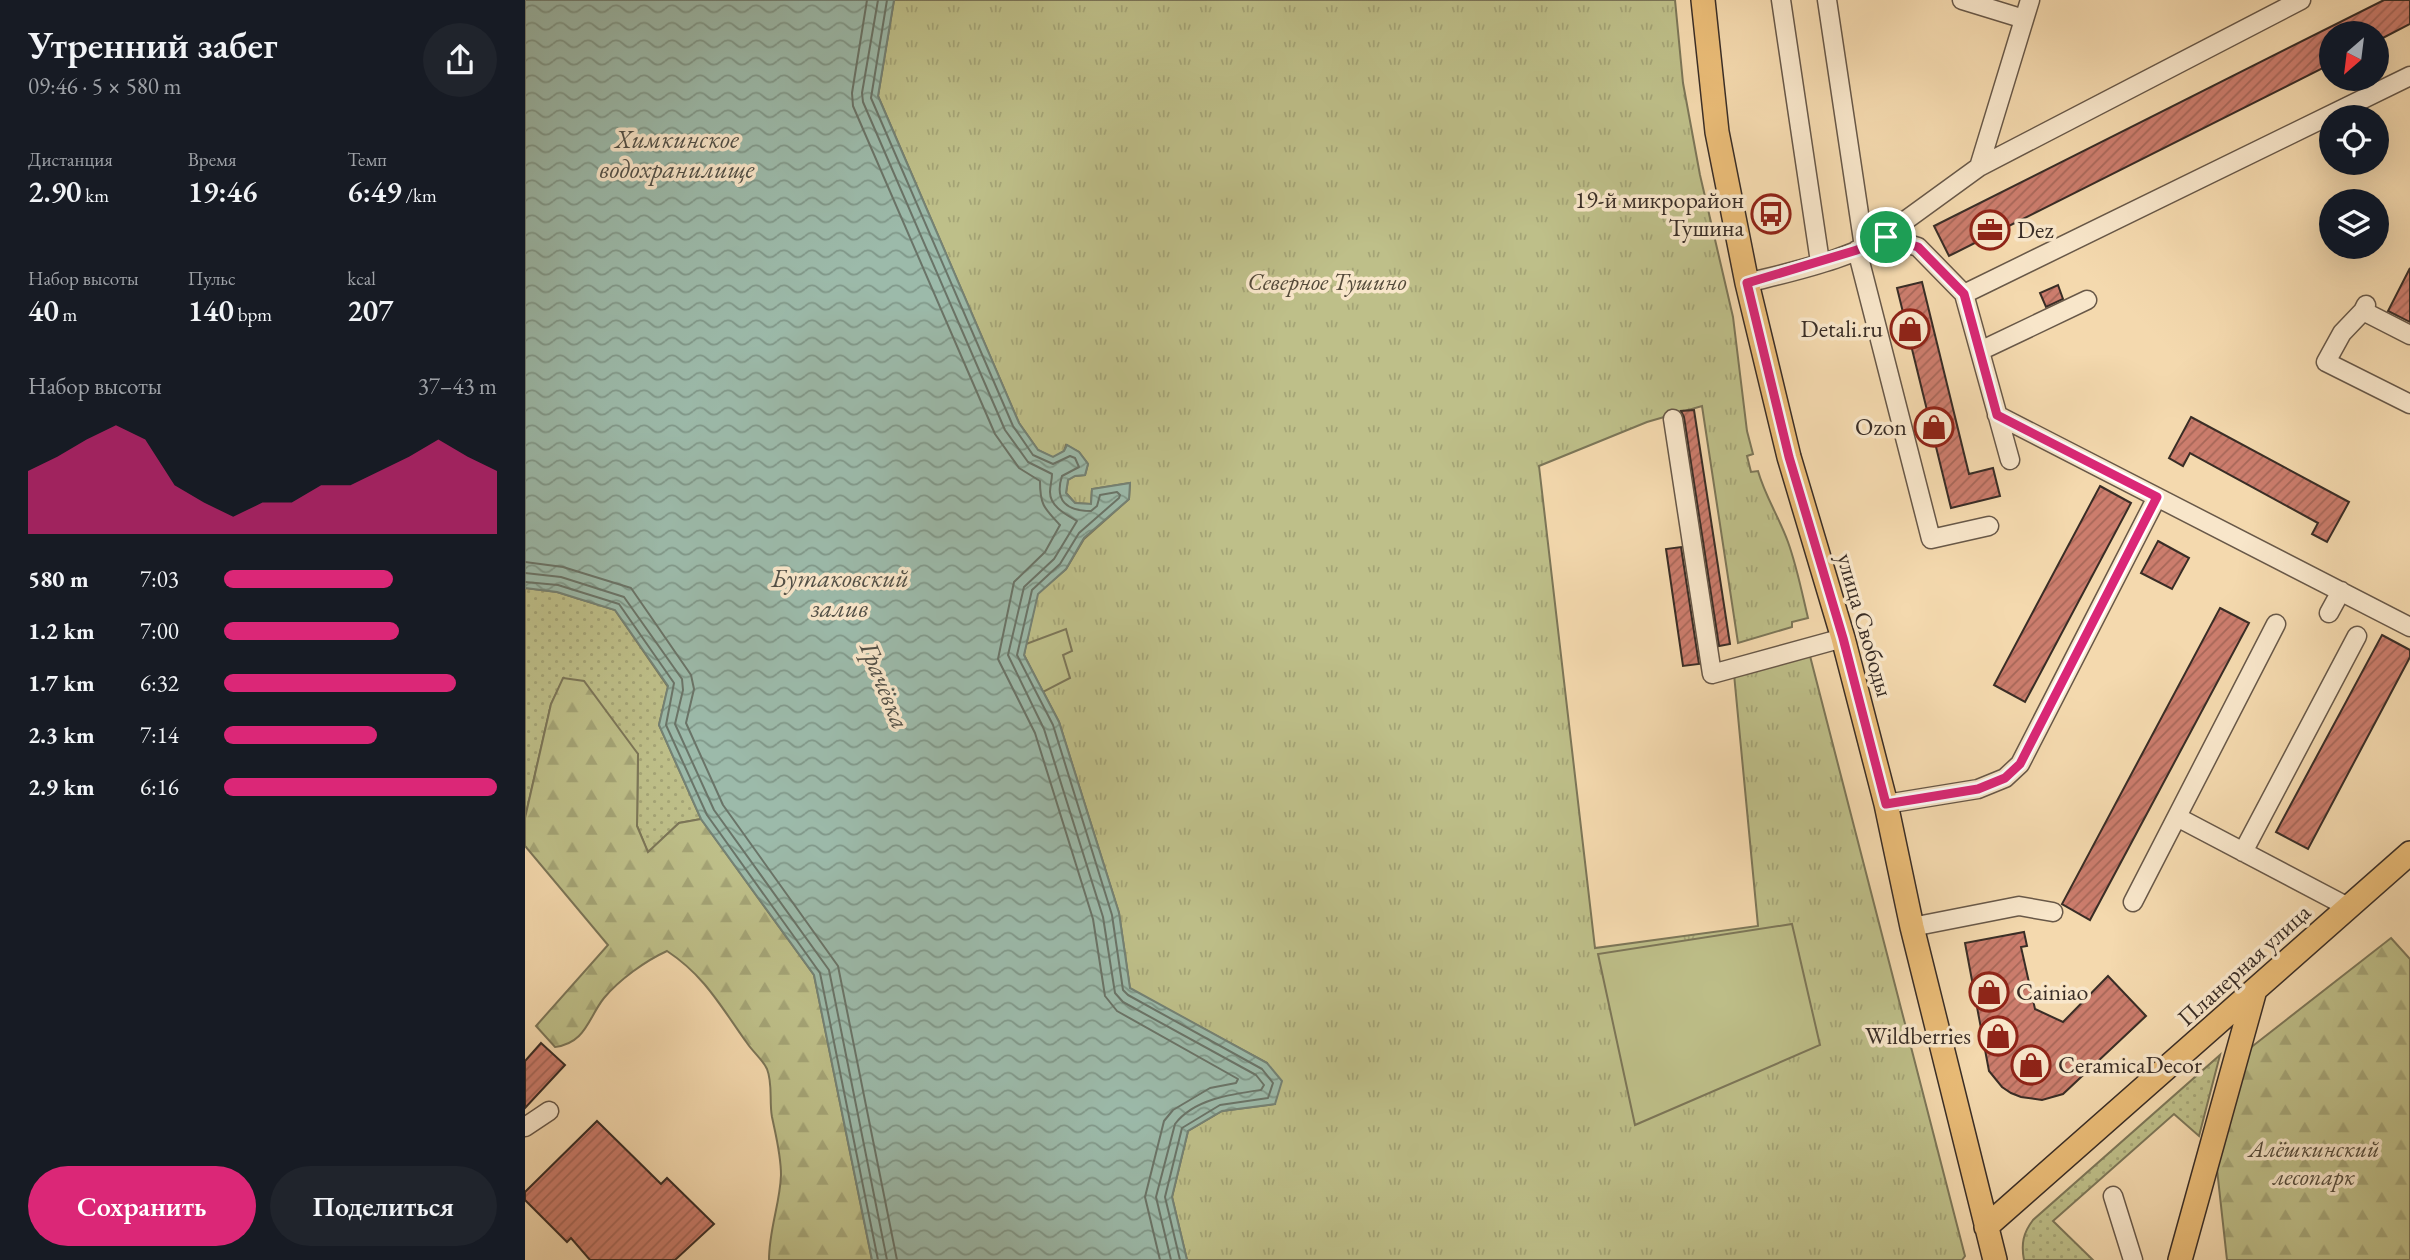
<!DOCTYPE html>
<html lang="ru">
<meta charset="utf-8">
<style>
:root{--surface:#171b24;--page:#20242c;--text:#f1f3f6;--muted:#9ea1a6;--accent:#db2777}
body{margin:0;font-family:"EB Garamond",serif;background:var(--page);color:var(--text);height:100vh;display:flex;flex-direction:column;font-size:26px;white-space:nowrap}
*{box-sizing:border-box;margin:0}
p{font-size:23px;color:var(--muted)}
.icon{flex:none;width:38px;height:38px;fill:none;stroke:currentColor;stroke-width:2;stroke-linecap:round;stroke-linejoin:round}
.map{position:relative;flex:1;overflow:hidden}
.drawer{display:flex;flex-direction:column;background:var(--surface);width:525px}
.drawer>*{flex:none}
.needle{width:46px;rotate:208deg}
.tools{position:absolute;left:1794px;top:21px;display:grid;gap:14px}
.tools a{display:grid;place-items:center;width:70px;height:70px;border-radius:50%;background:var(--surface);box-shadow:0 7px 28px #0002;font-size:35px}
.pin{position:absolute;display:grid;place-items:center;width:60px;height:60px;color:#fff;margin:-30px;border:4px solid #fff;border-radius:50%;box-shadow:0 2px 7px #0007}
.round{display:grid;place-items:center;flex:none;width:74px;height:74px;border-radius:37px;background:var(--page)}
.overview{display:flex;align-items:center;justify-content:space-between;height:119px;padding:0 28px}
h1{font-size:38px;font-weight:600;line-height:52px}
.figures{display:grid;grid-template-columns:repeat(3,1fr);gap:10px;height:119px;padding:7px 28px}
.figures div{display:grid;align-content:center}
.figures b{font-size:30px;font-weight:600}
.figures small{font-size:19px;font-weight:400}
.figures p{font-size:19px}
.chart{height:196px;padding:14px 28px}
.chart p{display:flex;justify-content:space-between}
.chart svg{width:100%;height:126px;margin-top:7px;fill:var(--accent);opacity:.7}
.action{display:flex;gap:14px;margin-top:auto;padding:14px 28px}
.action a{flex:1;height:80px;border-radius:42px;background:var(--accent);color:#fff;font-size:28px;font-weight:600;line-height:80px;text-align:center}
.action a+a{background:var(--page);color:var(--text)}
ul{padding:0 28px;list-style:none;font-size:23px}
li{display:grid;grid-template-columns:112px 84px 1fr;align-items:center;height:52px}
li i{height:18px;border-radius:9px;background:var(--accent)}
main{display:flex;flex:1;min-height:0}
.map>svg:first-child{display:block}
.grass{fill:url(#grass-dots);stroke:#7c7658;stroke-width:2}
.forest{fill:url(#forest-firs);stroke:#7c7658;stroke-width:2}
.park{fill:url(#park-tufts);stroke:#7c7658;stroke-width:2}
.pitch{fill:#bebf89;stroke:#7c7658;stroke-width:2}
.water{fill:url(#water-waves);stroke:#748275;stroke-width:2}
.lines{fill:none;stroke-linecap:round;stroke-linejoin:round}
.shore{stroke:#6a7468;stroke-width:2}
.building{fill:url(#building-hatch);stroke:#392d26;stroke-width:2}
.minor-casing{stroke:#685848;stroke-width:21}
.major-casing{stroke:#392d26;stroke-width:26}
.minor{stroke:#f8e6ca;stroke-width:18}
.major{stroke:#eabc77;stroke-width:23}
.route-casing{stroke:#fff;stroke-width:14}
.route{stroke:#db2777;stroke-width:9}
.labels{text-anchor:middle;stroke-width:7;stroke-linejoin:round;paint-order:stroke}
.poi-label{font-size:24px;fill:#392d26;stroke:#f8e6ca;text-anchor:end}
.park-label{font-size:24px;font-style:italic;fill:#544a3a;stroke:#f8e6ca}
.street-label{font-size:24px;fill:#392d26;stroke:#f8e6ca}
.water-label{font-size:26px;font-style:italic;fill:#525047;stroke:#f8e6ca}
</style>
<main>
<section class="drawer">
<div class="overview"><div><h1>Утренний забег</h1><p>09:46 · 5 × 580 m</p></div><a class="round"><svg class="icon" aria-label="share" viewBox="0 0 24 24"><path d="M12 15V3M7 8l5-5 5 5M5 13v7h14v-7"/></svg></a></div>
<div class="figures">
<div><p>Дистанция</p><b>2.90<small> km</small></b></div>
<div><p>Время</p><b>19:46</b></div>
<div><p>Темп</p><b>6:49<small> /km</small></b></div>
</div>
<div class="figures">
<div><p>Набор высоты</p><b>40<small> m</small></b></div>
<div><p>Пульс</p><b>140<small> bpm</small></b></div>
<div><p>kcal</p><b>207</b></div>
</div>
<div class="chart"><p><span>Набор высоты</span>37–43 m</p>
<svg viewBox="0 0 160 44" preserveAspectRatio="none"><path d="M0 44V22L10 17L20 11L30 6L40 11L50 27L60 33L70 38L80 33L90 33L100 27L110 27L120 22L130 17L140 11L150 17L160 22V44z"/></svg>
</div>
<ul>
<li><b>580 m</b>7:03<i style="width:62%"></i></li>
<li><b>1.2 km</b>7:00<i style="width:64%"></i></li>
<li><b>1.7 km</b>6:32<i style="width:85%"></i></li>
<li><b>2.3 km</b>7:14<i style="width:56%"></i></li>
<li><b>2.9 km</b>6:16<i style="width:100%"></i></li>
</ul>
<div class="action"><a>Сохранить</a><a>Поделиться</a></div>
</section>
<div class="map">
<svg width="1885" height="1260" viewBox="0 0 1885 1260">
<defs>
<pattern id="grass-dots" width="8" height="8" patternUnits="userSpaceOnUse" patternTransform="scale(1.75)"><rect width="8" height="8" fill="#bebf89"/><path d="M2 2h.1M6 6h.1" fill="none" stroke="#a4a476" stroke-width="1.8" stroke-linecap="round"/></pattern>
<pattern id="forest-firs" width="22" height="20" patternUnits="userSpaceOnUse" patternTransform="scale(1.75)"><rect width="22" height="20" fill="#bebf89"/><path d="M5 1l3.5 6h-7zM16 11l3.5 6h-7z" fill="#a4a476"/></pattern>
<pattern id="park-tufts" width="24" height="20" patternUnits="userSpaceOnUse" patternTransform="scale(1.75)"><rect width="24" height="20" fill="#bebf89"/><path d="M3 7l-1-3M5 7V3M7 7l1-3M15 17l-1-3M17 17v-4M19 17l1-3" fill="none" stroke="#a4a476"/></pattern>
<pattern id="water-waves" width="16" height="10" patternUnits="userSpaceOnUse" patternTransform="scale(1.75)"><rect width="16" height="10" fill="#9cbaaa"/><path d="M0 5q4-4 8 0t8 0" fill="none" stroke="#80988a"/></pattern>
<pattern id="building-hatch" width="6" height="6" patternUnits="userSpaceOnUse" patternTransform="scale(1.75)"><rect width="6" height="6" fill="#cc7d6d"/><path d="M-1 1l2-2M0 6l6-6M5 7l2-2" fill="none" stroke="#a76759"/></pattern>
</defs>
<rect width="100%" height="100%" fill="#f4d9ae"/>
<filter id="stains"><feTurbulence type="fractalNoise" baseFrequency=".00286" numOctaves="4"/><feColorMatrix values="0 0 0 0 .2 0 0 0 0 .09 0 0 0 0 .02 0 0 0 .5 -.17"/></filter>
<radialGradient id="worn" r=".72"><stop offset=".6" stop-color="#630" stop-opacity="0"/><stop offset="1" stop-color="#630" stop-opacity=".3"/></radialGradient>
<path class="grass" d="M0,588L32,592L90,610L143,687L134,725L176,819L154,823L123,853L112,826L113,754L39,678L26,704L0,818Z
M1695,1055L1674,1136L1649,1114L1528,1221L1568,1260H1499C1496,1244 1498,1233 1508,1220Z"/>
<path class="forest" d="M38,678L59,681L113,754L112,826L123,852L154,823L176,819L289,975L347,1260H244C244,1229 255,1204 256,1175C256,1155 251,1136 247,1117C244,1101 248,1084 242,1069C238,1060 228,1052 222,1043C196,1007 180,976 142,951C120,961 94,980 79,998C63,1018 61,1043 30,1047L11,1026L83,945L0,846V818L26,704Z
M1866,938L1885,959V1260H1702L1691,1160L1720,1052Z"/>
<path class="park" d="M369,0H1150L1158,83L1175,175L1208,317L1222,431L1228,454L1222,456L1226,472L1233,471C1240,496 1254,517 1263,542C1272,567 1277,593 1283,618L1267,622V627L1213,643L1177,406L1122,422L1014,466L1070,948L1233,926L1209,674L1285,656L1440,1256L1437,1260H662L647,1197L663,1131L697,1111L750,1104L742,1063L605,989L594,913L534,722L499,655L512,594L541,569L559,539L604,499L605,483L567,489L566,504L550,503L541,493L543,480L550,476L560,475L563,464L554,452L541,445L539,451L528,458L513,450L494,423L353,96Z"/>
<path class="pitch" d="M541,629L547,651L538,655L545,678L518,692L499,655L501,644Z
M1267,924L1295,1045L1110,1125L1073,954Z"/>
<path class="water" d="M0,0H369L353,96L494,423L513,450L528,457L539,451L542,445L554,452L563,464L560,475L550,476L543,480L541,493L550,503L566,504L567,489L605,483L604,499L559,538L541,569L513,594L499,655L534,722L594,913L605,988L742,1063L757,1081L750,1104L697,1111L663,1131L647,1197L662,1260H347L289,975L176,819L134,725L143,686L90,610L32,592L0,588Z"/>
<g class="lines">
<path class="shore" d="M342,0L327,93L328,106L470,434L494,468L515,481C515,505 519,508 535,525L520,552L489,582L473,659L510,733L568,919L580,996L592,1011L713,1079L711,1083L685,1088L648,1110L639,1121L620,1197L635,1260
M353,0L337,93L338,102L480,430L503,462L527,474C527,480 525,486 525,492C525,507 542,515 552,521L529,559L499,587L483,655L519,729L578,917L590,993L598,1002L731,1075L739,1085L736,1090C707,1094 669,1099 650,1124L631,1197L646,1260
M362,0L346,98L488,426L508,455L528,464L545,456L550,458L554,467L537,476C529,501 542,511 566,511L572,506L575,495L592,492L595,495L594,498L554,533L535,564L507,590L492,655L528,725L587,915L598,990L603,995L737,1069L748,1083L743,1098L695,1105L657,1128L640,1197L655,1260
M0,562L38,567L106,588L166,675L169,689L161,723L198,805L313,966L372,1260
M0,573L36,577L99,597L157,679L158,690L150,724L189,810L304,970L362,1260
M0,582L33,585L94,604L149,683L141,725L182,815L295,973L353,1260"/>
</g>
<path class="building" d="M1859,0H1885V24L1852,41V33H1806V64L1424,256L1409,226Z
M1885,268V322L1863,311Z
M1397,282L1444,474L1468,468L1475,496L1426,508L1372,288Z
M1533,285L1538,299L1521,307L1515,293Z
M1169,410L1205,644L1194,646L1159,417L1156,411Z
M1666,417L1824,502L1802,542L1787,534L1793,523L1665,453L1658,466L1644,458Z
M1575,486L1606,503L1500,702L1469,685Z
M1633,541L1664,558L1647,589L1616,573Z
M1156,547L1174,664L1158,666L1141,549Z
M1695,608L1724,623L1565,920L1537,904Z
M1857,635L1885,650V657L1783,849L1751,832Z
M1499,932L1502,946L1496,947L1510,1009L1538,1022L1583,976L1621,1016L1538,1094L1517,1100L1496,1097L1486,1093L1477,1087L1464,1071L1440,943Z
M16,1043L40,1065L0,1108V1061Z
M72,1121L136,1184L142,1178L189,1224L150,1260H65L46,1238L42,1242L0,1200V1192Z"/>
<g class="lines">
<g class="minor-casing">
<path id="minor" d="M1256,0L1295,262
M1302,0L1339,247
M1437,0L1499,19
M1454,167L1505,0
M1361,237L1393,247L1439,294L1485,460
M1332,250L1406,539L1464,526
M1222,283C1261,273 1342,256 1370,228L1454,167L1776,0
M1439,294L1885,76
M1841,305L1838,311L1885,335
M1838,311L1817,333L1801,362L1885,404
M1455,351L1562,300
M1472,415L1885,627
M1148,419L1187,674L1318,638
M1804,613L1816,591
M1361,804L1453,789L1480,778L1495,764L1632,497
M1652,817L1823,907
M1718,852L1832,636
M1608,902L1751,624
M1387,927L1494,906L1528,912
M0,1127L24,1111
M1588,1196L1608,1260"/>
</g>
<g class="major-casing">
<path id="major" d="M1178,0L1192,132L1222,283L1264,457L1318,638L1361,804L1387,927L1470,1260
M1461,1227L1885,853
M1655,1260L1730,990"/>
</g>
<use href="#minor" class="minor"/>
<use href="#major" class="major"/>
</g>
<g class="lines">
<g class="route-casing">
<path id="route" d="M1361,237L1393,247L1439,294L1472,415L1632,497L1495,764L1480,778L1453,789L1361,804L1318,638L1264,457L1222,283L1332,250Z"/>
</g>
<use href="#route" class="route"/>
</g>
<defs>
<g id="bus-ring" transform="scale(2.0125)"><circle r="9.5" fill="#f8e6ca" stroke="#8f2418" stroke-width="1.5"/><path d="M-5-6H5V4H4V6H2V4H-2V6H-4V4H-5ZM-3.5-4V0h7V-4ZM-3.5 1.2v1.5H-2V1.2ZM2 1.2v1.5H3.5V1.2Z" fill="#8f2418"/></g>
<g id="office-ring" transform="scale(2.0125)"><circle r="9.5" fill="#f8e6ca" stroke="#8f2418" stroke-width="1.5"/><path d="M-6-3h4V-5.5h4V-3h4V5H-6ZM-1-4.5V-3h2v-1.5ZM-6 0V1H6V0Z" fill="#8f2418"/></g>
<g id="shop-ring" transform="scale(2.0125)"><circle r="9.5" fill="#f8e6ca" stroke="#8f2418" stroke-width="1.5"/><path d="M-5-2.5h2.3a2.7 3.5 0 0 1 5.4 0H5L5.5 6h-11ZM-1.5-2.5h3a1.5 2.3 0 0 0-3 0Z" fill="#8f2418"/></g>
</defs>
<g fill-rule="evenodd">
<use href="#bus-ring" x="1246" y="214"/>
<use href="#office-ring" x="1465" y="230"/>
<use href="#shop-ring" x="1385" y="329"/>
<use href="#shop-ring" x="1409" y="427"/>
<use href="#shop-ring" x="1464" y="992"/>
<use href="#shop-ring" x="1473" y="1036"/>
<use href="#shop-ring" x="1506" y="1065"/>
</g>
<g class="labels">
<g class="poi-label">
<text x="1219" y="208">19-й микрорайон<tspan x="1219" dy="28">Тушина</tspan></text>
<text x="1492" y="238" text-anchor="start">Dez</text>
<text x="1358" y="337">Detali.ru</text>
<text x="1382" y="435">Ozon</text>
<text x="1491" y="1000" text-anchor="start">Cainiao</text>
<text x="1446" y="1044">Wildberries</text>
<text x="1533" y="1073" text-anchor="start">CeramicaDecor</text>
</g>
<g class="park-label">
<text x="802" y="290">Северное Тушино</text>
<text x="1789" y="1157">Алёшкинский<tspan x="1789" dy="28">лесопарк</tspan></text>
</g>
<g class="street-label">
<text transform="translate(1340 625) rotate(74)" y="8">улица Свободы</text>
<text transform="translate(1719 965) rotate(-42)" y="8">Планерная улица</text>
</g>
<g class="water-label">
<text x="152" y="148">Химкинское<tspan x="152" dy="30">водохранилище</tspan></text>
<text x="315" y="587">Бутаковский<tspan x="315" dy="30">залив</tspan></text>
<text transform="translate(360 685) rotate(68)" y="9">Грачёвка</text>
</g>
</g>
<rect width="100%" height="100%" filter="url(#stains)"/>
<rect width="100%" height="100%" fill="url(#worn)"/>
</svg>
<div class="tools">
<a><svg class="needle" viewBox="-14 -14 28 28"><path d="M0-13l5 13h-10z" fill="#e53935"/><path d="M0 13l5-13h-10z" fill="#9ea1a6"/></svg></a>
<a><svg class="icon" aria-label="locate" viewBox="0 0 24 24"><circle cx="12" cy="12" r="6"/><path d="M12 2v4M12 18v4M2 12h4M18 12h4"/></svg></a>
<a><svg class="icon" aria-label="layers" viewBox="0 0 24 24"><path d="M12 4l9 5-9 5-9-5zM3 14l9 5 9-5"/></svg></a>
</div>
<div class="pin" style="left:1361px;top:237px;background:#1e9e55"><svg class="icon" aria-label="arrive" viewBox="0 0 24 24"><path d="M6 21V4h12l-3 4 3 4H6"/></svg></div>
</div>
</main>
